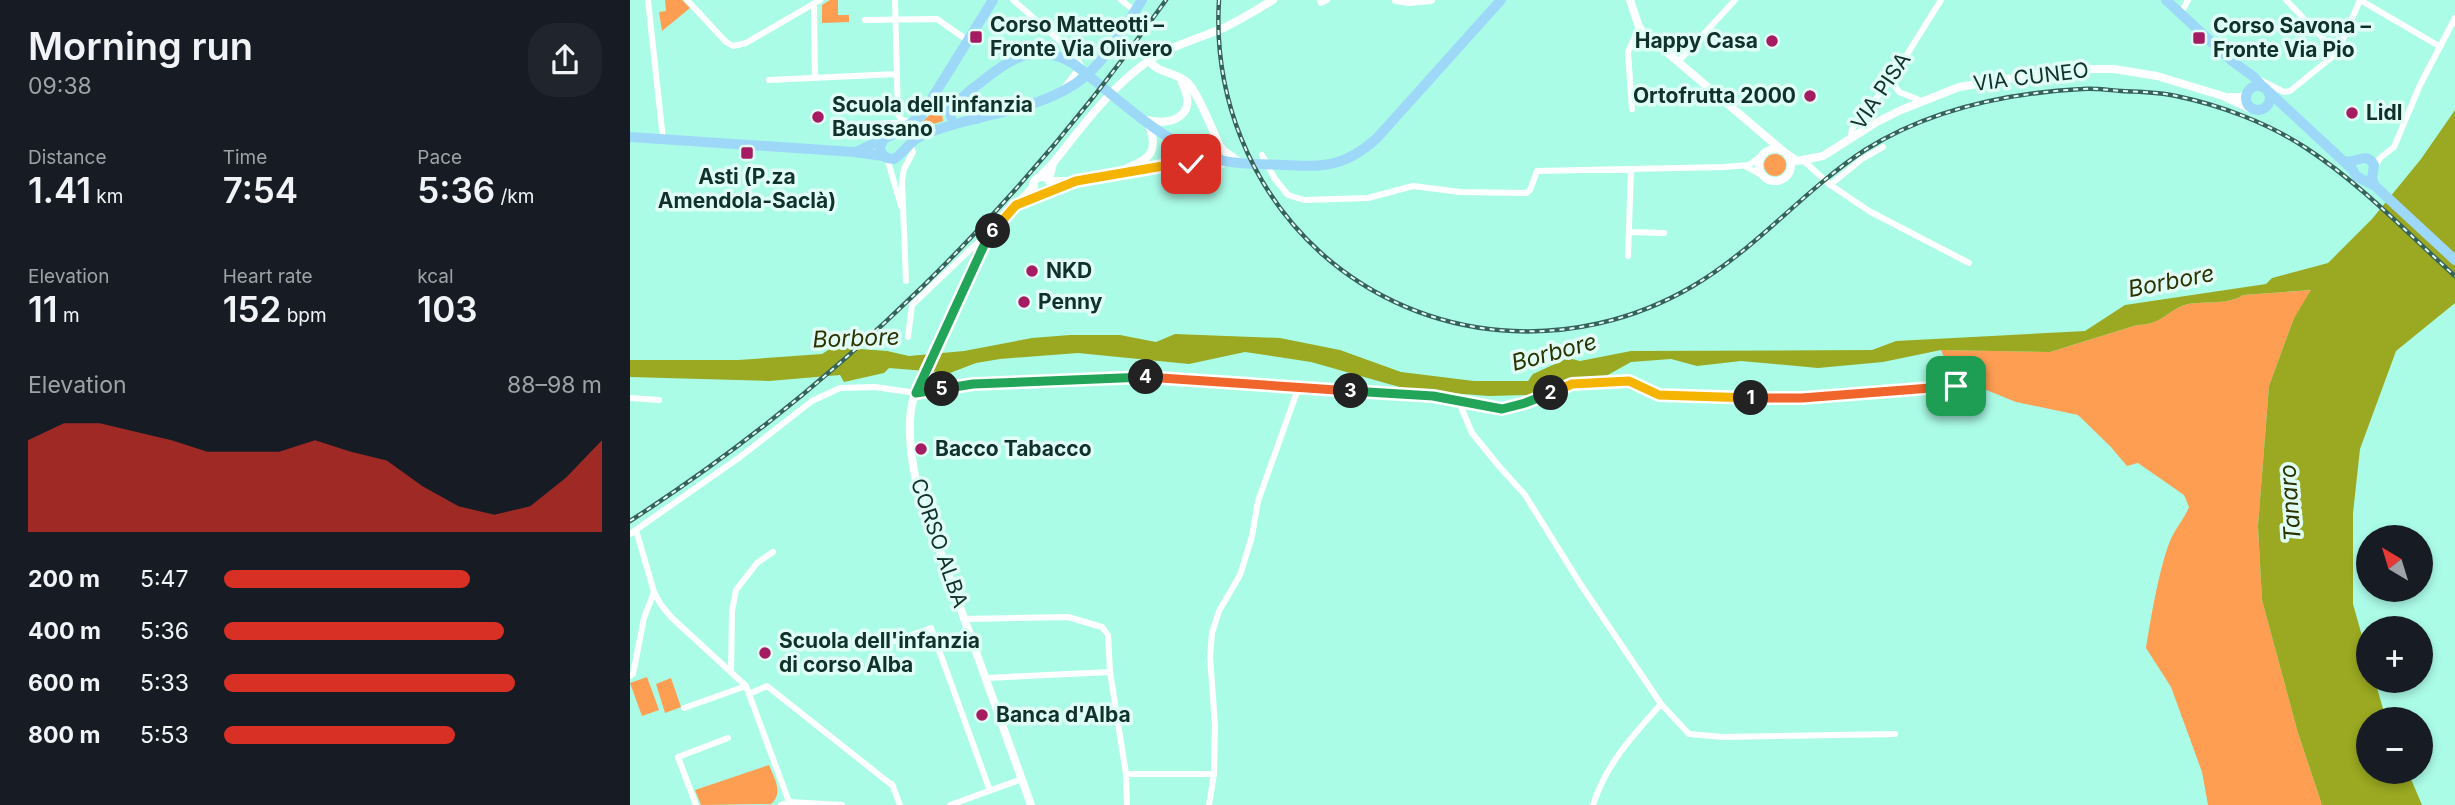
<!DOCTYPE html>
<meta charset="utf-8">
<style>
:root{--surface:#171b24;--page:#20242c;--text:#f1f3f6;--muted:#9ea1a6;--accent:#d93025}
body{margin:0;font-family:Inter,sans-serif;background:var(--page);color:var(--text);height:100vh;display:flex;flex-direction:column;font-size:26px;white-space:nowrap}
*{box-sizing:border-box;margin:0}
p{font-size:23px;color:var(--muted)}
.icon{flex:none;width:38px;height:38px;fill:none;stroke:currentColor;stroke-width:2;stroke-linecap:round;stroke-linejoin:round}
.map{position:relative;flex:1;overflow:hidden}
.panel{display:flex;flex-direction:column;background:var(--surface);width:630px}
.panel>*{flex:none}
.needle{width:46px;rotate:322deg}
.fabs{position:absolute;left:1726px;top:525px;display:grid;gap:14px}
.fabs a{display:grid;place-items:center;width:77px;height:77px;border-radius:50%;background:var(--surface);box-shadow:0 4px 10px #0003;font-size:35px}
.pin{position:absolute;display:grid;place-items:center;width:60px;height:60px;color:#fff;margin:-30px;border-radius:14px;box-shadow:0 4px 10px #0006}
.km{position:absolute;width:35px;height:35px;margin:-18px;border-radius:50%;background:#222;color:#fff;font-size:19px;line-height:35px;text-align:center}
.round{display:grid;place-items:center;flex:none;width:74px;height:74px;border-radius:28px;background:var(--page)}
.overview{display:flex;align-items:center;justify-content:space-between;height:119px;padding:0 28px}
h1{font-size:38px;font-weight:600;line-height:52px}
.figures{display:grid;grid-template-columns:repeat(3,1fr);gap:10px;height:119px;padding:7px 28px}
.figures div{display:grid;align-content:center}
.figures b{font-size:35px;font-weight:600}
.figures small{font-size:19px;font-weight:400}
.figures p{font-size:19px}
.chart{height:196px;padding:14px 28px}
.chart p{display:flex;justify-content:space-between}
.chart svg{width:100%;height:126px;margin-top:7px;fill:var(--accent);opacity:.7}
ul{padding:0 28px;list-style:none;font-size:23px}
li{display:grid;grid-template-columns:112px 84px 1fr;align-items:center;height:52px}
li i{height:18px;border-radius:9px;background:var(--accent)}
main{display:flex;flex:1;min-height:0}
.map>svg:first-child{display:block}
.green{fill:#fe9e53}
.water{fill:#9aa921}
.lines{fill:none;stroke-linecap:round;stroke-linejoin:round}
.minor{stroke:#fff;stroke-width:6}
.tertiary{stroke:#fff;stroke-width:8}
.primary{stroke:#9ed8f9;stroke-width:10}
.rail-casing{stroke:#366359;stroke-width:4.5}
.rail{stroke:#e0fef6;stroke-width:2;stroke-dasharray:5;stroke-linecap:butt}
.split-1-casing{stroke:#fff;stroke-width:14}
.split-2-casing{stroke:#fff;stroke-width:14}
.split-3-casing{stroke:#fff;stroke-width:14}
.split-4-casing{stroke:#fff;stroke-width:14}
.split-5-casing{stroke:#fff;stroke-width:14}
.split-6-casing{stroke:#fff;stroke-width:14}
.split-7-casing{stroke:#fff;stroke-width:14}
.split-1{stroke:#f0652b;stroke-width:9}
.split-2{stroke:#f5b400;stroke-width:9}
.split-3{stroke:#22a559;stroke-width:9}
.split-4{stroke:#f0652b;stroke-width:9}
.split-5{stroke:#22a559;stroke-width:9}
.split-6{stroke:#22a559;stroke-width:9}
.split-7{stroke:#f5b400;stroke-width:9}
.poi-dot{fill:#a61c62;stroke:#e0fef6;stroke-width:2.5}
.labels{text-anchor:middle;stroke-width:7;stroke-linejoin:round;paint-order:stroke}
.poi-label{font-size:21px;font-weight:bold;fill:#10322b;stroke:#e0fef6;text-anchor:start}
.street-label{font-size:21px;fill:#10322b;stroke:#e0fef6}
.water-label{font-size:23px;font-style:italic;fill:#2c3200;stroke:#e0fef6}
</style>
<main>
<section class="panel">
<div class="overview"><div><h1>Morning run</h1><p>09:38</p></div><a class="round"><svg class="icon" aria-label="share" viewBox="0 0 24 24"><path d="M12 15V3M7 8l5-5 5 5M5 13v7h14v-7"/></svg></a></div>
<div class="figures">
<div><p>Distance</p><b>1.41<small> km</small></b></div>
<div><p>Time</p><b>7:54</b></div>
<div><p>Pace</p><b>5:36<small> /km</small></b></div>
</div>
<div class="figures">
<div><p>Elevation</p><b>11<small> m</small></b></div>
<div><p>Heart rate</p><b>152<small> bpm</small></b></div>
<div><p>kcal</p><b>103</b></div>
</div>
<div class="chart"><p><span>Elevation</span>88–98 m</p>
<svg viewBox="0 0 160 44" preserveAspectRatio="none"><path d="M0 44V12L10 6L20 6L30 9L40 12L50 16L60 16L70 16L80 12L90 16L100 19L110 28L120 35L130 38L140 35L150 25L160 12V44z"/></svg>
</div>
<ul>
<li><b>200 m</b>5:47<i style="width:65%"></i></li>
<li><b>400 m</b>5:36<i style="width:74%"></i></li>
<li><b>600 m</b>5:33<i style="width:77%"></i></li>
<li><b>800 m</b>5:53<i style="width:61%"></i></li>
</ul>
</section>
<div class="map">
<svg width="1825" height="805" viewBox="0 0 1825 805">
<rect width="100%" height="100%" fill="#abfce7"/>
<path class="green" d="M35,0H52L60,8L32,31L29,12L36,11Z
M200,0H208V15H219V22L192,23V5Z
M304,111L312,112L313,121L281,132Z
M1134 165a11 11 0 1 1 22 0a11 11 0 1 1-22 0Z
M1682,290L1664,318L1639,386L1628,526L1632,600L1668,733L1692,805H1578L1572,772L1541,687L1516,648C1521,617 1529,569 1540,541C1545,529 1554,519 1559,507L1554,495L1508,463L1497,466L1480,446L1448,415L1386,402L1354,389L1326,386L1311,350L1420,352L1507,325C1533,325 1538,309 1558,304C1576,301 1598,305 1613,295Z
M17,677L29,710L12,716L0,683Z
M41,678L51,707L35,713L26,684Z
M139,765C144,778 154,793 141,804L71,805L65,790Z"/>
<path class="water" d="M1825,110V303L1766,351L1730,449L1723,513V604L1738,657V681H1745L1756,719H1738V772H1778L1792,805H1692L1668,733L1632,600L1628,526L1639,386L1664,318L1681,290L1613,295C1598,305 1576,301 1558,304C1538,309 1533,325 1507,325L1420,352L1311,350L1253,362L1188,368L1111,361L1067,366L1041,359L1001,362L976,376L942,379L900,395L859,396L780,390L681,362L615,352L559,364L448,353L370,359L346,363L320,373L259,368L254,373L214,382L210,375L139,381L0,377V360H108L192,354L203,347L257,351L279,356L334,351L402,338L440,335H490L526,342L545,334L650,338L710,350L771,372L844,381H898L903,374L938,358L950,361L1001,351L1242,350L1266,341L1455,331L1495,305L1636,284L1642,278L1698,263L1742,219L1791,159Z"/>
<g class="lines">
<path class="minor" d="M18,0L33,139
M57,0L96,42L103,46L116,43L190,0
M265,0L268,115L272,120L281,122
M383,0L445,54L451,66L433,89
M491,0L505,11
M690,0L691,3L697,0
M1656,0L1707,53
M1730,0L1809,46
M184,4L185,77
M1551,13L1558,0
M235,20L307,19L337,40
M1048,62L1105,0
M139,80L267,74
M1261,80L1269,92L1292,101
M1630,80L1654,92L1660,91L1707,53L1730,0
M1002,109L998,52L1009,27
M241,124L264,123
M268,133L264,123L274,121
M1221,136L1222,129L1261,80L1311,0
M632,155L645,179L658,195L674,200L738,198L783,186L830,192L896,193L900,190L907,171L1094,167L1119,165L1130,157
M257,158L271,206
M1174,161L1199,184L1239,211L1339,263
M1115,166L1133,176
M1745,167L1750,158L1764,147L1790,85L1825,18
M1200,185L1232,159L1253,147
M999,232L1034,233
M998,256L1001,170
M276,281L272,181L274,169L283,152L280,143
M278,337L282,305L344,246L349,242L355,243
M0,398L29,400
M828,400L842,433L868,465L895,495L951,585L1031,704L1059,734L1093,737L1265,734
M6,530L24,592L31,605L42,618L116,686L159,802
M0,534L110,457L182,401L210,388L245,387L286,393L343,384L513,377L803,396L871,409L895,403L942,384L999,381L1029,395L1128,399L1326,386
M334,619L438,617L472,627L478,635L480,672
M259,643L301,628L360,791
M101,672L102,611L106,590L127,563L143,552
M0,676L3,674L14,618L24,592
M356,678L480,672L496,774H584
M119,694L137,686L263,786
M54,708L116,686
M496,774L497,805
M262,784L270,805
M66,805L48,757L98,738
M151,805L159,802L212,805
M320,805L392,779
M579,805L584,774L585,725L580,657L582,633L589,611L610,575L622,536L628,501L668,389
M963,805C976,764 1003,735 1031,704"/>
<path class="tertiary" d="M766,0L779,2L801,0
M1000,0L1009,27L1013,32L1153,151
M519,61C528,73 545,72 557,82C568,92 582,130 590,146L594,151L611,163
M1600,97H1610L1617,95
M517,120C545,126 568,114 552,83
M1129 165a16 16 0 1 1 32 0a16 16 0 1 1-32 0Z
M1157,154L1167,161L1193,156L1245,123L1271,110L1329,87L1437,69H1484L1527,76L1593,96L1621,109
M423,163C452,127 480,88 518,61C541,46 567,39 591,29C609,21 626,10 643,0
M497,168C522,159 529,149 518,123
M403 186a9 9 0 1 1 18 0a9 9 0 1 1-18 0Z
M408,178L423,163L419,180
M419,181H446L533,166L592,164
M401,805L288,490C282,465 276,425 283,400L355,243L371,221L404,186"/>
<path class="primary" d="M1536,0L1602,61L1624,77L1633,87
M1616 98a12 12 0 1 1 24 0a12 12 0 1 1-24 0Z
M340,91C336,103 342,110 347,119
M1639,92L1723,170L1726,176L1745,186L1825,260
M297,107C308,100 319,104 321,117
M321,115C327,100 338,92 350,83C381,58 406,41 444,64C484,95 537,147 585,159C608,165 631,164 654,165C695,167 715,167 747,138L871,0
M0,137L224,152L253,156
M254,139L250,146L251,153L257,158L264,159C275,152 280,140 293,135C342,114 399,114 445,84C474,65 494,28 512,0
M228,151L268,132L291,116L363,0
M1713,161C1725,165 1736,150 1744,165L1742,179L1745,186"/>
<g class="rail-casing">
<path id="rail" d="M589,0C583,95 620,189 691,253C794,345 944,356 1063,286C1126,249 1174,190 1235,150C1299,110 1377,93 1452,89C1465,88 1478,90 1491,91C1509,92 1528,92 1546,96C1590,105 1638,123 1676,148C1731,184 1777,233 1825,276
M0,521C210,386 392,204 536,0"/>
</g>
<use href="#rail" class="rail"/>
</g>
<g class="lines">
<g class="split-1-casing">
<path id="split-1" d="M1121,398H1172L1326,386"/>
</g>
<g class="split-2-casing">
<path id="split-2" d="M921,393L942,384L999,381L1029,395L1121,398"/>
</g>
<g class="split-3-casing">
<path id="split-3" d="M721,391L803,396L872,409L895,403L921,393"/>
</g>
<g class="split-4-casing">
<path id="split-4" d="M516,377L721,391"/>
</g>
<g class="split-5-casing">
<path id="split-5" d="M312,389L343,384L516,377"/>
</g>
<g class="split-6-casing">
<path id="split-6" d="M312,389L286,393L355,243L363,231"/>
</g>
<g class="split-7-casing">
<path id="split-7" d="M363,231L386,205L446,181L533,166L561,164"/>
</g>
<use href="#split-1" class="split-1"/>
<use href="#split-2" class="split-2"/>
<use href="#split-3" class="split-3"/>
<use href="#split-4" class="split-4"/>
<use href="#split-5" class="split-5"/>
<use href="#split-6" class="split-6"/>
<use href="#split-7" class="split-7"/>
</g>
<g class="poi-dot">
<rect x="339" y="30" width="14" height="14" rx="3.5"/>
<rect x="1562" y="31" width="14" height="14" rx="3.5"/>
<circle cx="1142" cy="41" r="7"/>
<circle cx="1180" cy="96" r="7"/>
<circle cx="1722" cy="113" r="7"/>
<circle cx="188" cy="117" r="7"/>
<rect x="110" y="146" width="14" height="14" rx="3.5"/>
<circle cx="402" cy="271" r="7"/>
<circle cx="394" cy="302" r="7"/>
<circle cx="291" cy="449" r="7"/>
<circle cx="135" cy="653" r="7"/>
<circle cx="352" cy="715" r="7"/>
</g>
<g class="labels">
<g class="poi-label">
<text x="360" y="32">Corso Matteotti –<tspan x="360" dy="24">Fronte Via Olivero</tspan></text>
<text x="1583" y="33">Corso Savona –<tspan x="1583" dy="24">Fronte Via Pio</tspan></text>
<text x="1128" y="48" text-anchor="end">Happy Casa</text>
<text x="1166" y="103" text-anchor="end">Ortofrutta 2000</text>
<text x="202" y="112">Scuola dell'infanzia<tspan x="202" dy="24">Baussano</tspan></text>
<text x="1736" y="120">Lidl</text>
<text x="117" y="184" text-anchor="middle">Asti (P.za<tspan x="117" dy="24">Amendola-Saclà)</tspan></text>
<text x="416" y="278">NKD</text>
<text x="408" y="309">Penny</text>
<text x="305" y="456">Bacco Tabacco</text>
<text x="149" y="648">Scuola dell'infanzia<tspan x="149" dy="24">di corso Alba</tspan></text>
<text x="366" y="722">Banca d'Alba</text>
</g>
<g class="street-label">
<text transform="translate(1401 77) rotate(-7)" y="7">VIA CUNEO</text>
<text transform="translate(1251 91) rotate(-56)" y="7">VIA PISA</text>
<text transform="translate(309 543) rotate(71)" y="7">CORSO ALBA</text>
</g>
<g class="water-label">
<text transform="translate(1541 281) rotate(-11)" y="8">Borbore</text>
<text transform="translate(226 338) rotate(-2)" y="8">Borbore</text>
<text transform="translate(924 352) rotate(-15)" y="8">Borbore</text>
<text transform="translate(1660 503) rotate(-94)" y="8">Tanaro</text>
</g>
</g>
</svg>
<div class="fabs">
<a><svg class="needle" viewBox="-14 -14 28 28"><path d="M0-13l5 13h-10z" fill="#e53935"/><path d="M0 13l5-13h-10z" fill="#9ea1a6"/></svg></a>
<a>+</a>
<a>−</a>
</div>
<div class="pin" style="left:1326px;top:386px;background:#1e9e55"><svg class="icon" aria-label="arrive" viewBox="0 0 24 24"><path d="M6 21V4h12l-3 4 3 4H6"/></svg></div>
<div class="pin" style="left:561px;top:164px;background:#d93025"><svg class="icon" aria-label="check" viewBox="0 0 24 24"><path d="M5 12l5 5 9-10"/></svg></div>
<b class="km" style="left:1121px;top:398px">1</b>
<b class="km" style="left:921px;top:393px">2</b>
<b class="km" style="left:721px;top:391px">3</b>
<b class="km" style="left:516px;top:377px">4</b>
<b class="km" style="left:312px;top:389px">5</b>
<b class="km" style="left:363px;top:231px">6</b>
</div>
</main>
